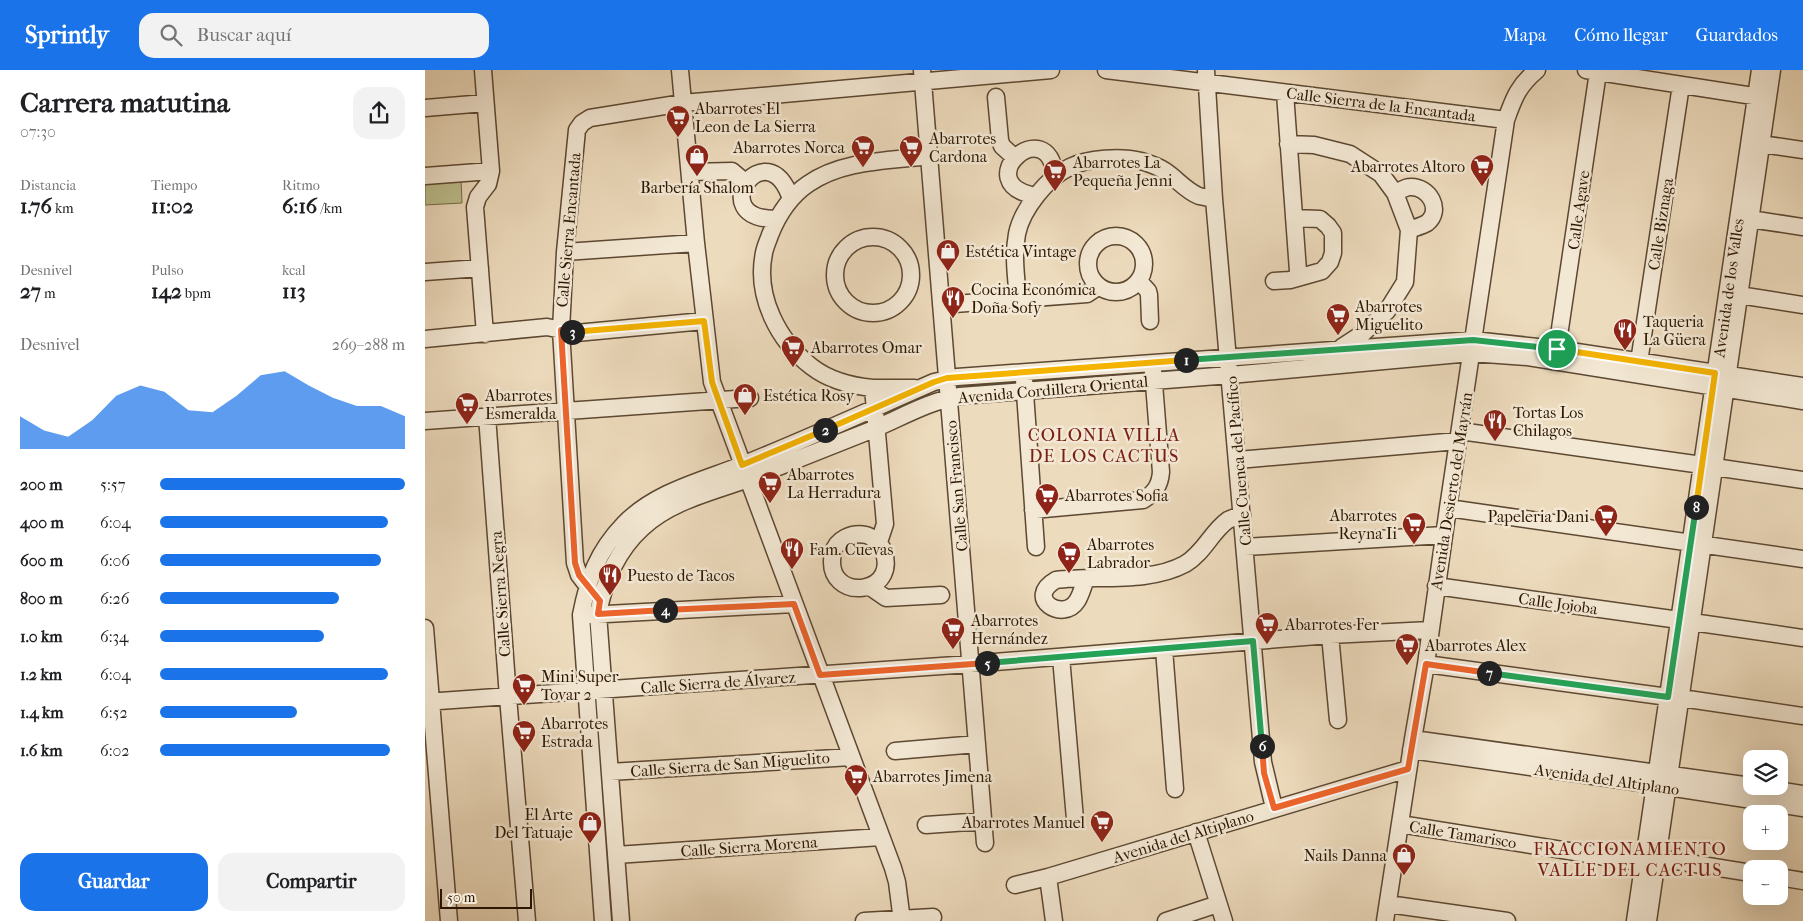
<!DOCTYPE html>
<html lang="es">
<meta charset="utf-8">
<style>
:root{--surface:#fff;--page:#f2f2f2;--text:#202124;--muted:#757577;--accent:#1a73e8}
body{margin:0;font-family:"IM FELL French Canon",serif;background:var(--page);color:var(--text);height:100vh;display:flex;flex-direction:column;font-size:19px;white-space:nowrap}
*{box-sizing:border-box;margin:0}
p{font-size:16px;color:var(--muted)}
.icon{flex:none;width:28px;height:28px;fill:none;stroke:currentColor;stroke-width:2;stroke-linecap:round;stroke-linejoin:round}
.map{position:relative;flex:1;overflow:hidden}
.drawer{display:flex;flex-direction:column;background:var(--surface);width:425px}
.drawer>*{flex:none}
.controls{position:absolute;left:1318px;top:680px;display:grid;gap:10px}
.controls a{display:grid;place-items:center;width:45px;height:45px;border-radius:10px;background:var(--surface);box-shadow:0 5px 20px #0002;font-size:25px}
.scale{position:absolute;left:15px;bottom:12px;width:92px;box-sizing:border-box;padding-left:5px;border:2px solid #2d1703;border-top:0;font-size:14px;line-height:18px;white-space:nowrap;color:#2d1703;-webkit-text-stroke:4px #f3e8d4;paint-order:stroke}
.pin{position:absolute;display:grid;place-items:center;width:42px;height:42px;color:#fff;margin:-21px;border:2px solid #fff;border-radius:50%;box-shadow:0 1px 5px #0007}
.km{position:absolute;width:25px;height:25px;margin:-12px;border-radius:50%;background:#222;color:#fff;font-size:14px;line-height:25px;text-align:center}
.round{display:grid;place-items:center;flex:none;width:52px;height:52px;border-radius:15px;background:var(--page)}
.headline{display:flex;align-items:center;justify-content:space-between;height:85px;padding:0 20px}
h1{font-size:28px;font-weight:700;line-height:38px}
.stats{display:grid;grid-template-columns:repeat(3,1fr);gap:8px;height:85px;padding:5px 20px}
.stats div{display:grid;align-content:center}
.stats b{font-size:21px;font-weight:700}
.stats small{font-size:14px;font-weight:400}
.stats p{font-size:14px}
.chart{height:140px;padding:10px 20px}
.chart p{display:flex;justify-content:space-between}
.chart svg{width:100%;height:90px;margin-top:5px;fill:var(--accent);opacity:.7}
.cta{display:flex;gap:10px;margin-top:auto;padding:10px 20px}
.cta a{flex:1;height:58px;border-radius:15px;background:var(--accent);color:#fff;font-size:20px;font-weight:700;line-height:58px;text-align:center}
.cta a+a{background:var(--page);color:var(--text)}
ul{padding:0 20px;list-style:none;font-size:16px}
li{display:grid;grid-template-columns:80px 60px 1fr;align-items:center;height:38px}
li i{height:12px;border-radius:6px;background:var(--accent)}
header{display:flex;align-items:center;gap:30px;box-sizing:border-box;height:70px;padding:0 25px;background:var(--accent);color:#fff}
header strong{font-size:24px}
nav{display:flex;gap:28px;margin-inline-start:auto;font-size:18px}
.search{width:350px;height:45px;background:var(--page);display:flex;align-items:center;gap:12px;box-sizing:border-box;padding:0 18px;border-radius:15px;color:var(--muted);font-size:19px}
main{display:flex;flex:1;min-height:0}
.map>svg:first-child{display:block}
.green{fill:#bdbf8e;stroke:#756b48}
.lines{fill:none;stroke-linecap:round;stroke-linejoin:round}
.minor-casing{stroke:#5d4832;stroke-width:19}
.minor{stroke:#f3e8d4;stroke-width:16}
.split-1-casing{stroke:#fff;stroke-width:10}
.split-2-casing{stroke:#fff;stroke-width:10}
.split-3-casing{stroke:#fff;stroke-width:10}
.split-4-casing{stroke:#fff;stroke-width:10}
.split-5-casing{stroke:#fff;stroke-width:10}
.split-6-casing{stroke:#fff;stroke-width:10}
.split-7-casing{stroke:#fff;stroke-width:10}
.split-8-casing{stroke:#fff;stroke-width:10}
.split-9-casing{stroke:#fff;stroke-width:10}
.split-1{stroke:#22a559;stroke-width:6}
.split-2{stroke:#f5b400;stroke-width:6}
.split-3{stroke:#f5b400;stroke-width:6}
.split-4{stroke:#f0652b;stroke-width:6}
.split-5{stroke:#f0652b;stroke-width:6}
.split-6{stroke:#22a559;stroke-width:6}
.split-7{stroke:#f0652b;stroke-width:6}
.split-8{stroke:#22a559;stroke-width:6}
.split-9{stroke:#f5b400;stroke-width:6}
.labels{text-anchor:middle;stroke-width:5;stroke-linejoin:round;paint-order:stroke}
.street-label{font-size:16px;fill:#2d1703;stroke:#f3e8d4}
.poi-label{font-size:16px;fill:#2d1703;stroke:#f3e8d4;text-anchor:start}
.neighbourhood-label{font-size:18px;letter-spacing:1px;fill:#7a1f14;stroke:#f3e8d4}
</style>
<header>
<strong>Sprintly</strong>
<div class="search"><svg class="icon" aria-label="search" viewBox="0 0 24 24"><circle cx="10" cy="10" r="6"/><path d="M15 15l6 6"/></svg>Buscar aquí</div>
<nav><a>Mapa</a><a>Cómo llegar</a><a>Guardados</a></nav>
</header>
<main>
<section class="drawer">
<div class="headline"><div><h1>Carrera matutina</h1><p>07:30</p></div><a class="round"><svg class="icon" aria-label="share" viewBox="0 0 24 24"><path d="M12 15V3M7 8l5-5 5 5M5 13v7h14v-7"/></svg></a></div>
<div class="stats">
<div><p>Distancia</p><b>1.76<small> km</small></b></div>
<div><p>Tiempo</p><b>11:02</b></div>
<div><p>Ritmo</p><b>6:16<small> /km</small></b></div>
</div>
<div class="stats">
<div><p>Desnivel</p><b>27<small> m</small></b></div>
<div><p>Pulso</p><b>142<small> bpm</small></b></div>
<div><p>kcal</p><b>113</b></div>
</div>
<div class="chart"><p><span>Desnivel</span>269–288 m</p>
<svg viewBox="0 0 160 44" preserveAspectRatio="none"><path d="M0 44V28L10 35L20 38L30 30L40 18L50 13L60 16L70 25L80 26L90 18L100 8L110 6L120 13L130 19L140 23L150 23L160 28V44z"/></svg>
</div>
<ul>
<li><b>200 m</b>5:57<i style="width:100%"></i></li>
<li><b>400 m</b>6:04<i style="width:93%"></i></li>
<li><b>600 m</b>6:06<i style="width:90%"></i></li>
<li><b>800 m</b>6:26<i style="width:73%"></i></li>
<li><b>1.0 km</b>6:34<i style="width:67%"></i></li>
<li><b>1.2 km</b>6:04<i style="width:93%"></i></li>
<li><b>1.4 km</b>6:52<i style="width:56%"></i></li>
<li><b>1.6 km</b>6:02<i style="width:94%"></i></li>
</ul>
<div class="cta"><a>Guardar</a><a>Compartir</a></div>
</section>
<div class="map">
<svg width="1378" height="851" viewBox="0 0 1378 851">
<rect width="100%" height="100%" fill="#eddbbd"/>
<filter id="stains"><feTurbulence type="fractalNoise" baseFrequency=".004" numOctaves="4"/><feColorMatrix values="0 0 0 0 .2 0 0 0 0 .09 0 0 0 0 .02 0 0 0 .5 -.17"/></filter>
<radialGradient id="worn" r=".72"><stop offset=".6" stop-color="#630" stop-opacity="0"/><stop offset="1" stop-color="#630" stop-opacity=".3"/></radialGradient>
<path class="green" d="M36,108L37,133L0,135V110Z"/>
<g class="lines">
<g class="minor-casing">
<path id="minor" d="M58,0L66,101L63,114L53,127L50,137L60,264
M255,0L271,173L287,312L468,798L472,812L477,851
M497,0L560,773
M681,0L1081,50
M781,0L789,129L838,692L849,738
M1161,0L1341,28
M860,23L873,201L877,205
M571,27L575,70L577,76L589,87
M0,38L60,33
M863,74L889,75L925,84L956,104L970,123L984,160L980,212L962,241L937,264L917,277
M1336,74L1378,80
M265,102L307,101L320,112
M0,106L66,101
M970,123C975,121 980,117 985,117C1004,116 1018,140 1002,153C997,156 989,158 984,160
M611,126C541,113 624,39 630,107
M351,149C277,149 342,58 366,129
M1325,149L1378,157
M663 194a28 28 0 1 1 56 0a28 28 0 1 1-56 0Z
M410 205a38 38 0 1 1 76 0a38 38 0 1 1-76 0Z
M140,182L271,173
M0,202L55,198
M714,211L723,221L724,225L725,251
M849,211L865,210L897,201L905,192L908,183V163L903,156L895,149L869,148
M1314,225L1378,235
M593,228C591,206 588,186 592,164C597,139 622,108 645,97C663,88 696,86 716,91C723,93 734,97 740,101C752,109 761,121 774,126C779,127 784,128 789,129
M516,235L662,224L674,216
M0,269L122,257L151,263L279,251
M1132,279L1173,2
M1214,292L1256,15
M599,309L611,477
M448,318H490
M62,346L83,627L102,851
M0,351L325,328
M1035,361L1277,395
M813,390L1033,371
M1289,397L1378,410
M1023,438L1378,489
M608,440L718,430C730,423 735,415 736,402L728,301
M454,472C450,470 446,466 441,465C427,462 411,469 408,483C397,536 485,526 454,472L460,454L448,318C427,316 404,310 387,297C353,271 330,226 339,183C340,177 343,171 345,165C353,145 364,127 383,114C417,90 463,91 504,86
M820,477L1019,465
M661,509C658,516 656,525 652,531C638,553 599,528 631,510C671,505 723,514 760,494C779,483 786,462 803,450C807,448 813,446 817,445
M1011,516L1254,550
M445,517L461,528L516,525
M167,522L154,505L150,493L136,260L140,182L152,60L157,53L165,48L258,33L626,0
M163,545L369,534
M1267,552L1378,568
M0,558L24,851
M905,565L913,650
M739,579L750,719
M636,587L650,749
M1001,594L1243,627
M1256,628L1378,646
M0,632L545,594L905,565L1005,560
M988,669L1326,716
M986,680L1230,715L1378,738
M470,681L552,674
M185,702L426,687
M1327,716L1378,724
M975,754L1219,793
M501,755L558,751
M771,762L799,851
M191,785L456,767
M1233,788L1326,803
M623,807L629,851
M1354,807L1378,811
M590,815L623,807L983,699
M963,834L1082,851
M178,851L156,545C163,509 172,482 199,454C230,422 276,411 317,395C382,369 445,340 509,312L532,307L1048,270L1132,279L1378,316
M196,851L173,544C179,511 192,481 217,458C246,431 287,422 323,409C364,393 403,377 444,361C474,349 503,331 535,326L805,305L1046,283L1103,287L1378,331
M439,851L508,847
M741,851L793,834
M960,851L988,669L1001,594L1023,438L1081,50C1089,27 1094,15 1112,0
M1210,851L1335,0
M1223,851L1347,0"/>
</g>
<use href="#minor" class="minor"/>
</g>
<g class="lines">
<g class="split-1-casing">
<path id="split-1" d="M761,290L1048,270L1132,279"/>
</g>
<g class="split-2-casing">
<path id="split-2" d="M400,360L509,312L522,308L761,290"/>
</g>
<g class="split-3-casing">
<path id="split-3" d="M147,262L279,251L287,312L317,395L400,360"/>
</g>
<g class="split-4-casing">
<path id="split-4" d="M147,262L136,260L150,493L154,505L175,531L173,544L240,540"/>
</g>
<g class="split-5-casing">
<path id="split-5" d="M240,540L369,534L395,605L562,593"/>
</g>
<g class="split-6-casing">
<path id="split-6" d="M562,593L828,571L837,676"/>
</g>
<g class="split-7-casing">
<path id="split-7" d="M837,676L839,703L849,738L983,699L1001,594L1064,603"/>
</g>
<g class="split-8-casing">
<path id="split-8" d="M1064,603L1243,627L1271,437"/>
</g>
<g class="split-9-casing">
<path id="split-9" d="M1132,279L1290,303L1271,437"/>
</g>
<use href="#split-1" class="split-1"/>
<use href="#split-2" class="split-2"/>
<use href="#split-3" class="split-3"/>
<use href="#split-4" class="split-4"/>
<use href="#split-5" class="split-5"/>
<use href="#split-6" class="split-6"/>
<use href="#split-7" class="split-7"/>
<use href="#split-8" class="split-8"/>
<use href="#split-9" class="split-9"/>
</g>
<defs>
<g id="supermarket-pin" transform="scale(1.25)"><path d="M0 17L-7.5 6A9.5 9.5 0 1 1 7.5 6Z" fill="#8f2418" stroke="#f3e8d4"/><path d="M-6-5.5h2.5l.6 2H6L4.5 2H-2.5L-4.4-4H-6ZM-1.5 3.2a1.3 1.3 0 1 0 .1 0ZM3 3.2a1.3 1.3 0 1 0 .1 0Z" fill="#fff"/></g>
<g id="shop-pin" transform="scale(1.25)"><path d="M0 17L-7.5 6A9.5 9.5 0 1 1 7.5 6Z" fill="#8f2418" stroke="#f3e8d4"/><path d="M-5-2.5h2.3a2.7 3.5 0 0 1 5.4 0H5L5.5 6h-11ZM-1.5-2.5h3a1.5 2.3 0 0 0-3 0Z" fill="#fff"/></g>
<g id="restaurant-pin" transform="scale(1.25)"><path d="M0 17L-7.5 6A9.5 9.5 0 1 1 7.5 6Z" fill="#8f2418" stroke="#f3e8d4"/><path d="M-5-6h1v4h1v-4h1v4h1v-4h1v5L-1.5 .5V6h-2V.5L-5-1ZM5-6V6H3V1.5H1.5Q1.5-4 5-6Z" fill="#fff"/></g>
</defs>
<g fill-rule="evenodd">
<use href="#supermarket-pin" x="253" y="47"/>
<use href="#supermarket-pin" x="438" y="77"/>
<use href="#supermarket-pin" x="486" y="77"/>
<use href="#shop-pin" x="272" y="86"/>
<use href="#supermarket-pin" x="1057" y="96"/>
<use href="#supermarket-pin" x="630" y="101"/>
<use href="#shop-pin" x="523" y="181"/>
<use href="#restaurant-pin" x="528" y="228"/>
<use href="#supermarket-pin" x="913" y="245"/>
<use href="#restaurant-pin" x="1200" y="260"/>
<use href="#supermarket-pin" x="368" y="277"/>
<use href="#shop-pin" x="320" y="325"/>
<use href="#supermarket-pin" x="42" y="334"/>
<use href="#restaurant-pin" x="1070" y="351"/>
<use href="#supermarket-pin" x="345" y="413"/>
<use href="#supermarket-pin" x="622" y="425"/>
<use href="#supermarket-pin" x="1181" y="446"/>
<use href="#supermarket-pin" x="989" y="454"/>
<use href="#restaurant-pin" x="367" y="479"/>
<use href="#supermarket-pin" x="644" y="483"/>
<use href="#restaurant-pin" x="185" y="505"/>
<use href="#supermarket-pin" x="842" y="554"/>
<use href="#supermarket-pin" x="528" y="559"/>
<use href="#supermarket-pin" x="982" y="575"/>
<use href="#supermarket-pin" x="99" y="615"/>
<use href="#supermarket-pin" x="99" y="662"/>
<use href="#supermarket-pin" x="431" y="706"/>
<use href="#supermarket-pin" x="677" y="752"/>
<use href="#shop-pin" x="165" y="753"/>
<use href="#shop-pin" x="979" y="785"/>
</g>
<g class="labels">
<g class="street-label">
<text transform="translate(956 34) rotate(7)" y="6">Calle Sierra de la Encantada</text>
<text transform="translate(1153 140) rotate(-82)" y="6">Calle Agave</text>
<text transform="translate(1235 154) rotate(-81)" y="6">Calle Biznaga</text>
<text transform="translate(143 160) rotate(-85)" y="6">Calle Sierra Encantada</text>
<text transform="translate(1303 218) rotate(-82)" y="6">Avenida de los Valles</text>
<text transform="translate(628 319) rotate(-5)" y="6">Avenida Cordillera Oriental</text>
<text transform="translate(813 391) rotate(-95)" y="6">Calle Cuenca del Pacífico</text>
<text transform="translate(531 416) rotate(-95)" y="6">Calle San Francisco</text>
<text transform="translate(1026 421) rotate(-81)" y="6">Avenida Desierto del Mayrán</text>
<text transform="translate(75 524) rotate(-94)" y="6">Calle Sierra Negra</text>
<text transform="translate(1133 533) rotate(8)" y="6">Calle Jojoba</text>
<text transform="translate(293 612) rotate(-4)" y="6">Calle Sierra de Álvarez</text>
<text transform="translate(305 694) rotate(-4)" y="6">Calle Sierra de San Miguelito</text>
<text transform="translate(1182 709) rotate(8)" y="6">Avenida del Altiplano</text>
<text transform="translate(1038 764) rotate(9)" y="6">Calle Tamarisco</text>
<text transform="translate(758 766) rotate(-17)" y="6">Avenida del Altiplano</text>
<text transform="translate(324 776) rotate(-4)" y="6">Calle Sierra Morena</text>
</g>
<g class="poi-label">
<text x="270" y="44">Abarrotes El<tspan x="270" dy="18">Leon de La Sierra</tspan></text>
<text x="504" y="74">Abarrotes<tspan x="504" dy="18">Cardona</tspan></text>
<text x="420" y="83" text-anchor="end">Abarrotes Norca</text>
<text x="648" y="98">Abarrotes La<tspan x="648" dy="18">Pequeña Jenni</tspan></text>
<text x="1040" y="102" text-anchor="end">Abarrotes Altoro</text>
<text x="272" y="123" text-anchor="middle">Barbería Shalom</text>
<text x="540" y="187">Estética Vintage</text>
<text x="546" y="225">Cocina Económica<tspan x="546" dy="18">Doña Sofy</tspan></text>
<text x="930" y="242">Abarrotes<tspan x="930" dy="18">Miguelito</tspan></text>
<text x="1218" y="257">Taqueria<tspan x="1218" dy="18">La Güera</tspan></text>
<text x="386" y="283">Abarrotes Omar</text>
<text x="60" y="331">Abarrotes<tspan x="60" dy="18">Esmeralda</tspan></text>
<text x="338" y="331">Estética Rosy</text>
<text x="1088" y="348">Tortas Los<tspan x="1088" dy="18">Chilagos</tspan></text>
<text x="362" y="410">Abarrotes<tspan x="362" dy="18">La Herradura</tspan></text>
<text x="640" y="431">Abarrotes Sofia</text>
<text x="972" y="451" text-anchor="end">Abarrotes<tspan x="972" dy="18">Reyna Ii</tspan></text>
<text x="1164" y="452" text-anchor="end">Papeleria Dani</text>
<text x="662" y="480">Abarrotes<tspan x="662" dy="18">Labrador</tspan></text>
<text x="384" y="485">Fam. Cuevas</text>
<text x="202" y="511">Puesto de Tacos</text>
<text x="546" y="556">Abarrotes<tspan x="546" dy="18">Hernández</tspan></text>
<text x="860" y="560">Abarrotes Fer</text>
<text x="1000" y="581">Abarrotes Alex</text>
<text x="116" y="612">Mini Super<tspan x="116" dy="18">Tovar 2</tspan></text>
<text x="116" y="659">Abarrotes<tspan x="116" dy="18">Estrada</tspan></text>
<text x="448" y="712">Abarrotes Jimena</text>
<text x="148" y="750" text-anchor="end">El Arte<tspan x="148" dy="18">Del Tatuaje</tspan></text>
<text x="660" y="758" text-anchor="end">Abarrotes Manuel</text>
<text x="962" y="791" text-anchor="end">Nails Danna</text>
</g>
<g class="neighbourhood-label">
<text x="679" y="371">COLONIA VILLA<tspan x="679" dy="21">DE LOS CACTUS</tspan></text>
<text x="1205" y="785">FRACCIONAMIENTO<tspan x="1205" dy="21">VALLE DEL CACTUS</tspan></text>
</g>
</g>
<rect width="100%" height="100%" filter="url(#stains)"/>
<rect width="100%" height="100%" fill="url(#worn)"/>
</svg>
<div class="controls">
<a><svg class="icon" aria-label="layers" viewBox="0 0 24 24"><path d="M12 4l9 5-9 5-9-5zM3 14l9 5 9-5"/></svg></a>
<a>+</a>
<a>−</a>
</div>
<div class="scale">50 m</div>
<div class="pin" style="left:1132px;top:279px;background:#1e9e55"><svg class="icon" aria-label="arrive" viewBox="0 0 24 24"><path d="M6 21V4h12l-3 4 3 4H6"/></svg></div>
<b class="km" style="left:761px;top:290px">1</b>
<b class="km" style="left:400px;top:360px">2</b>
<b class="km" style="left:147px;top:262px">3</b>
<b class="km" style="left:240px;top:540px">4</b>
<b class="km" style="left:562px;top:593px">5</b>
<b class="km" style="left:837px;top:676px">6</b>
<b class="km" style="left:1064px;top:603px">7</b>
<b class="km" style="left:1271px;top:437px">8</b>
</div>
</main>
